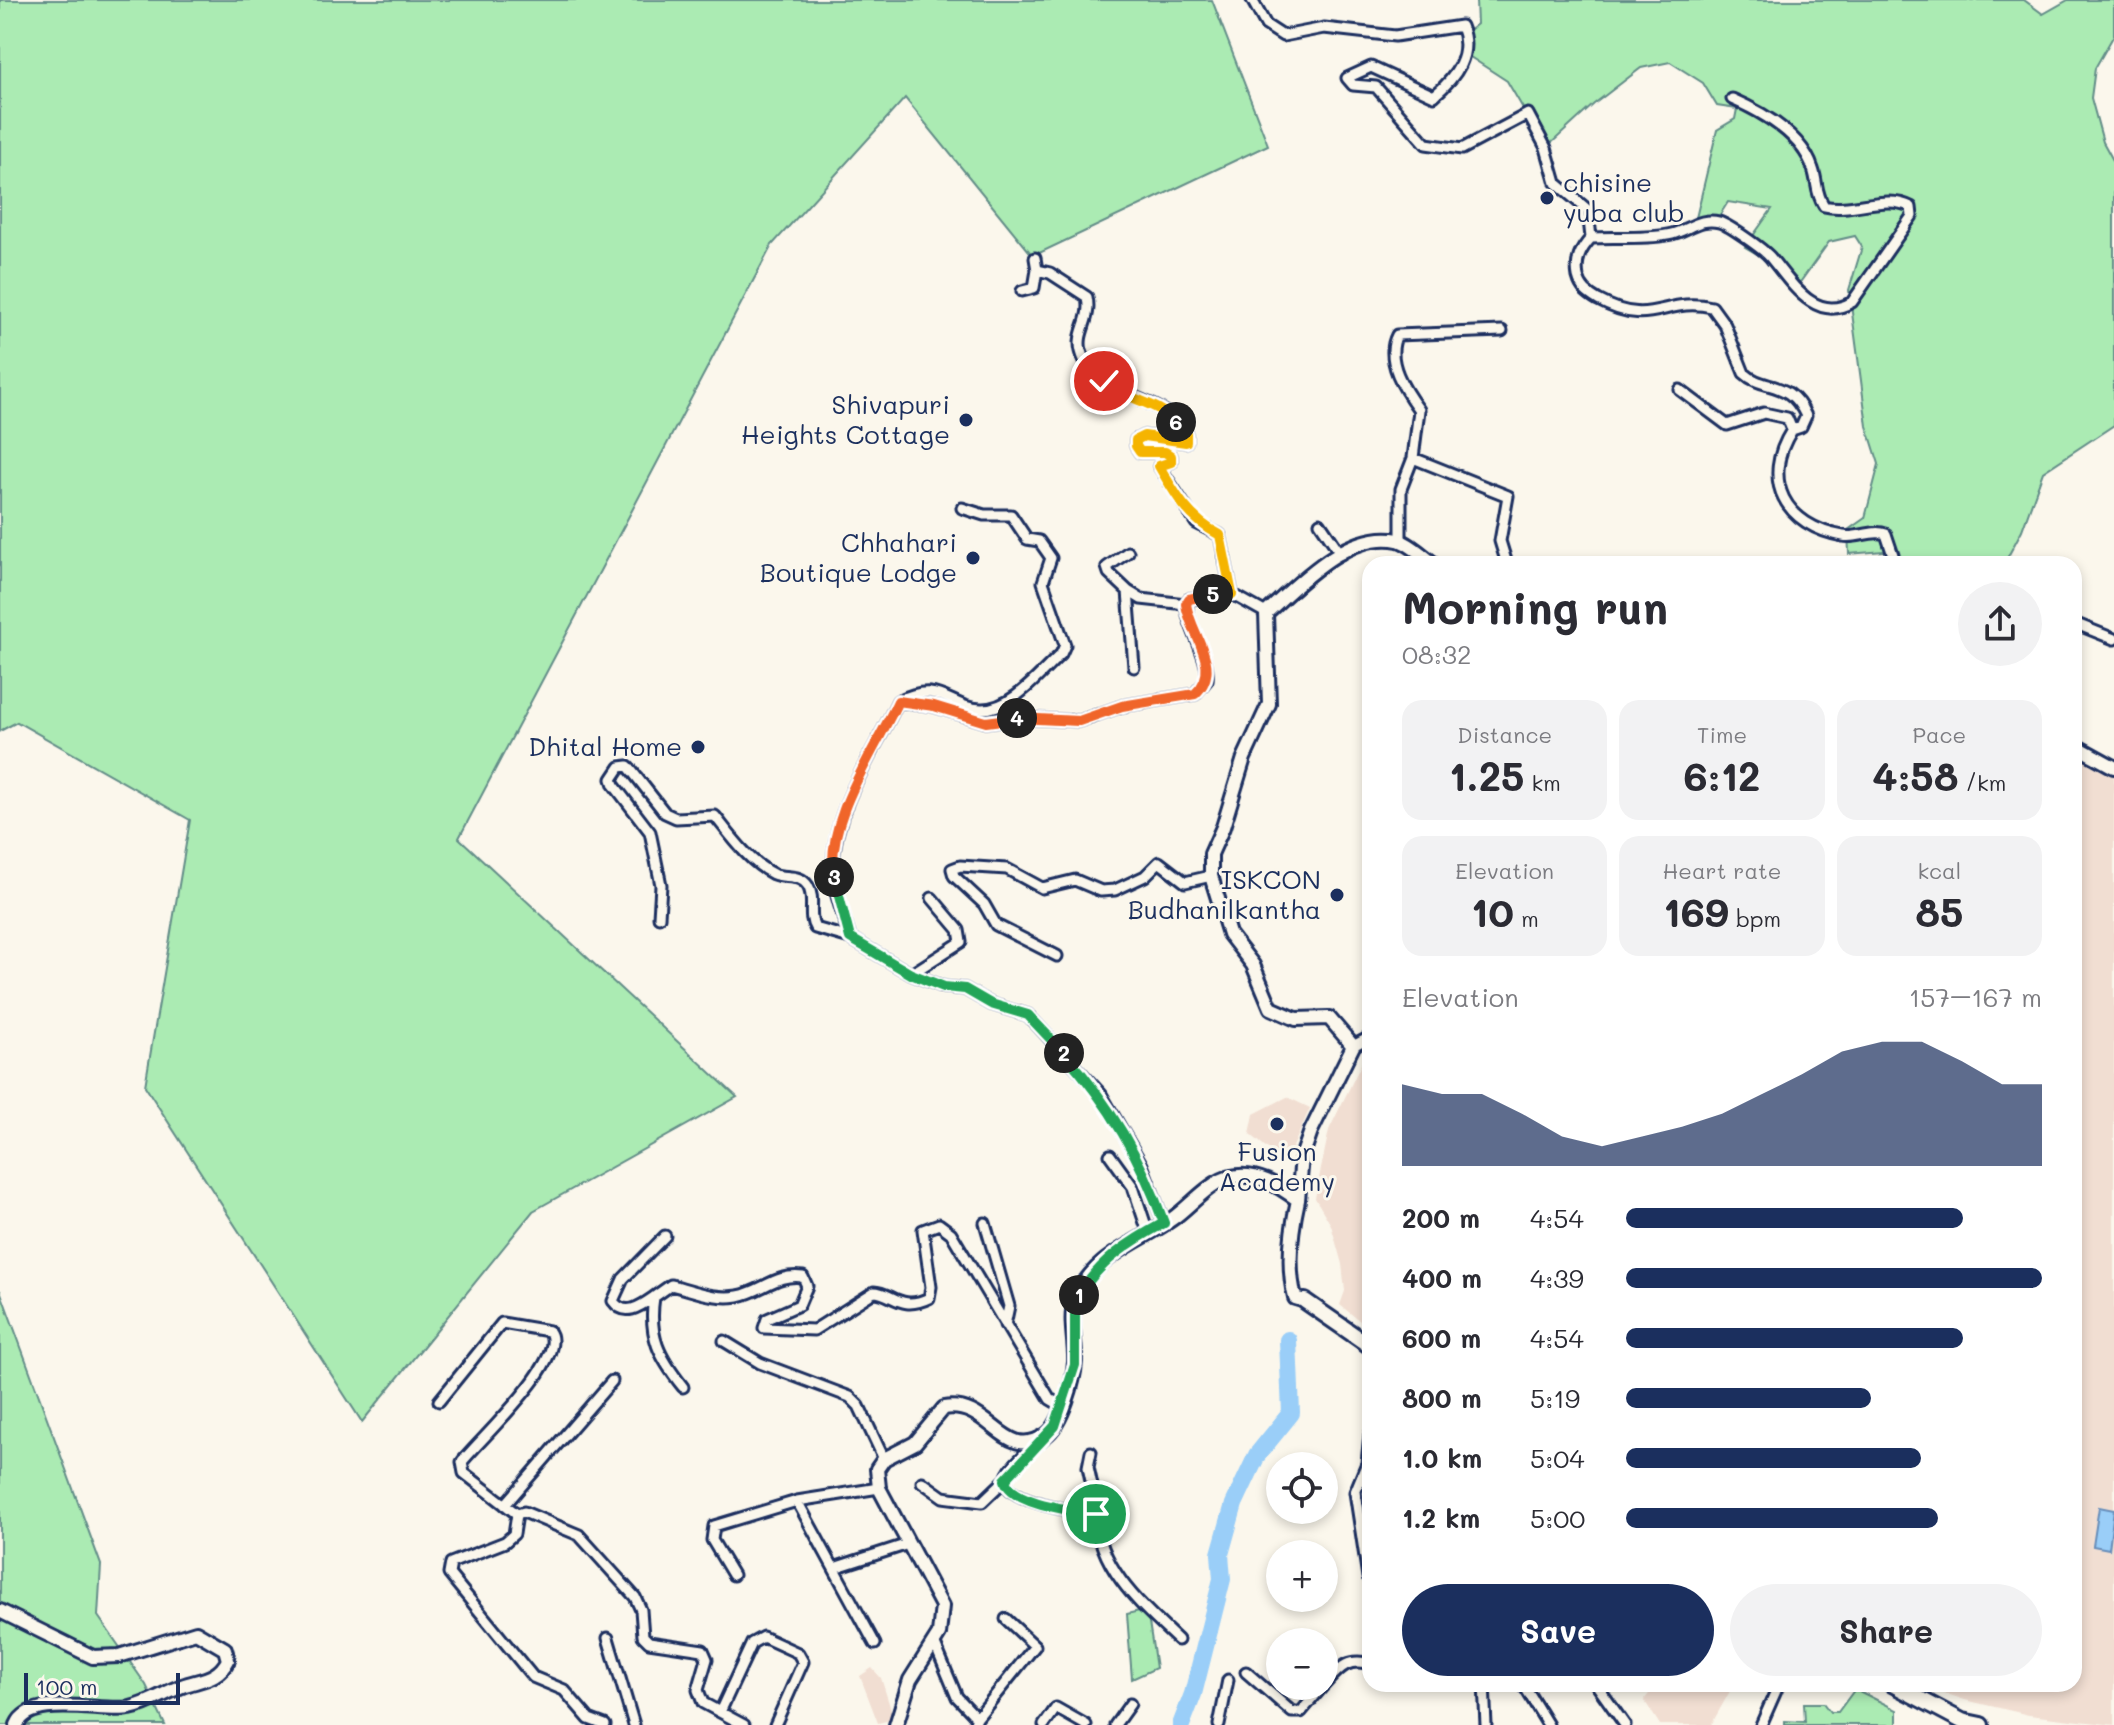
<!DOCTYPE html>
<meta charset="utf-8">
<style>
:root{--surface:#fff;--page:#f2f2f3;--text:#2b2b33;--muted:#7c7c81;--accent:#1b2f5e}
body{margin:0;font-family:Mali,sans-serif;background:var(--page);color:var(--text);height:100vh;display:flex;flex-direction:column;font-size:30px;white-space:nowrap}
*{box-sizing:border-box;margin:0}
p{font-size:26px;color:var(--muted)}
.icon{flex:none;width:44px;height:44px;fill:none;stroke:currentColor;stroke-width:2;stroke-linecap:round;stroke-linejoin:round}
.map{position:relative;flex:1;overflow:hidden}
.drawer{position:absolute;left:1362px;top:556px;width:720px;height:1136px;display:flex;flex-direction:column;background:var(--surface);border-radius:24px;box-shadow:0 4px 12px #0003}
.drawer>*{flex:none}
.buttons{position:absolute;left:1266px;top:1452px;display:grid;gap:16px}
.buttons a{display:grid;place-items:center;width:72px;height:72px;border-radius:50%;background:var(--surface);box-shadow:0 4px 12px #0003;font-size:40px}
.scale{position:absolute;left:24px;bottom:20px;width:156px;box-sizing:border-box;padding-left:8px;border:4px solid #1b2f5e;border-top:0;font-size:22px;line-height:28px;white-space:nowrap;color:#1b2f5e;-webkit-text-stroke:6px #fbf7ec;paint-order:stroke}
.pin{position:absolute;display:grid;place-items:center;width:68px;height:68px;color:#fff;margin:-34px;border:4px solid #fff;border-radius:50%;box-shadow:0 2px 8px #0007}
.km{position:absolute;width:40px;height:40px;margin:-20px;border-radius:50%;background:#222;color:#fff;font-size:22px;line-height:40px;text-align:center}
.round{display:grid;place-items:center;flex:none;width:84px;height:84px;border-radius:42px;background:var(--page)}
.headline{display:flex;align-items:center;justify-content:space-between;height:136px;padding:0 40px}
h1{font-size:44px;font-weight:700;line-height:60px}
.metrics{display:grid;grid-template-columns:repeat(3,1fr);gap:12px;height:136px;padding:8px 40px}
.metrics div{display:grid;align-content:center;border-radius:20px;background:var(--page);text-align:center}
.metrics b{font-size:40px;font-weight:700}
.metrics small{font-size:22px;font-weight:400}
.metrics p{font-size:22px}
.chart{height:224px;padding:16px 40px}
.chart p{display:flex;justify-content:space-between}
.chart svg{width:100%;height:144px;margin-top:8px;fill:var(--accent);opacity:.7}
.primary-button{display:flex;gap:16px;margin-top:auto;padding:16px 40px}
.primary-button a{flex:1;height:92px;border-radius:48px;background:var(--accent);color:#fff;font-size:32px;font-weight:700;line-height:92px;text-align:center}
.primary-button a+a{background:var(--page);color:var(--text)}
ul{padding:0 40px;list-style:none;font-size:26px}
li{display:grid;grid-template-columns:128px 96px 1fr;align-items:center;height:60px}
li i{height:20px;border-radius:10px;background:var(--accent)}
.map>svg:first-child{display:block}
.built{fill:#f1ded2}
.green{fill:#abebb3;stroke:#638d88;stroke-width:2}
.water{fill:#9acef8;stroke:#678eba;stroke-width:2}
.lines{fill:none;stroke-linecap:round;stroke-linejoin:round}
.river{stroke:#9acef8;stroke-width:18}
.minor-casing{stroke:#1b2f5e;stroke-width:15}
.tertiary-casing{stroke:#1b2f5e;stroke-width:18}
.secondary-casing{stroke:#1b2f5e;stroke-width:20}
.minor{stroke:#fbf7ec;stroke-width:9}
.tertiary{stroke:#fbf7ec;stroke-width:12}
.secondary{stroke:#fbf7ec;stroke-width:14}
.split-1-casing{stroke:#fff;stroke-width:16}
.split-2-casing{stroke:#fff;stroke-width:16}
.split-3-casing{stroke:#fff;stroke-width:16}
.split-4-casing{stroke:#fff;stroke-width:16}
.split-5-casing{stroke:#fff;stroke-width:16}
.split-6-casing{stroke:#fff;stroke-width:16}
.split-7-casing{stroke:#fff;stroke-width:16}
.split-1{stroke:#22a559;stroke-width:10}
.split-2{stroke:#22a559;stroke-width:10}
.split-3{stroke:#22a559;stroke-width:10}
.split-4{stroke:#f0652b;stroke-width:10}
.split-5{stroke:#f0652b;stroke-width:10}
.split-6{stroke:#f5b400;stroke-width:10}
.split-7{stroke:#f5b400;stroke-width:10}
.poi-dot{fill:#1b2f5e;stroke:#fbf7ec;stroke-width:3}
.labels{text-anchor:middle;stroke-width:6;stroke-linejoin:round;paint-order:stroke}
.poi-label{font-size:26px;fill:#1b2f5e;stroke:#fbf7ec;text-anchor:end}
</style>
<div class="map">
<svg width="2114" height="1725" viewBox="0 0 2114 1725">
<rect width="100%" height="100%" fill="#fbf7ec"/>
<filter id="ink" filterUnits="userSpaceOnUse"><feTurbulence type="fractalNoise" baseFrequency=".0125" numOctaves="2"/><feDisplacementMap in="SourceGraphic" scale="16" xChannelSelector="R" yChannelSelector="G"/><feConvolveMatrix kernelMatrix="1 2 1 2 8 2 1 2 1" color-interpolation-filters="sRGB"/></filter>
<g filter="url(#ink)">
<path class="built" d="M2074,752L2114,772V1725L2029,1715L1965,1700L1917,1684H2074Z
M1370,1046V1329L1340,1305L1345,1291L1342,1264L1331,1225L1315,1198L1329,1130Z
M1287,1097L1310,1108L1292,1149L1273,1153L1250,1134L1254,1114Z
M872,1668L881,1678L894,1719L878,1723L860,1676Z
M1657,1684H1734L1711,1725H1660L1644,1700Z"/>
<path class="green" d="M0,0H1212L1268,145L1033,256L905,98L772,245L459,838L737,1097L533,1211L362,1422L145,1086L190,820L17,722L0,731Z
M1476,0H2024L2043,14L2068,0H2114V35L2095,68L2091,98L2103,142L2114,162V425L2043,472L2022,530L2004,564H1898L1895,550L1849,554L1848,530L1865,518L1879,464L1867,426L1849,290L1862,247L1855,236L1829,242L1801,281L1789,289L1762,257L1745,247L1772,209L1728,202L1714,224L1704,226L1696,218L1717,130L1735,119L1737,109L1717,106L1703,83L1670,62L1641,68L1594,104L1546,148L1507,81L1464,53L1465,34L1477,24Z
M0,1290L101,1565L98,1616L146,1685L165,1725H0Z
M1147,1609L1156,1668L1132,1679L1127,1614Z
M1855,1689L1897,1710V1725H1785V1721L1805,1722L1804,1703H1823L1830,1712H1838Z"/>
<path class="water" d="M2099,1507L2114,1510L2109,1549L2093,1546Z"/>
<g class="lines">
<path class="river" d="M1181,1725L1193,1694L1222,1579L1220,1554L1234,1504L1257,1455L1291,1413L1288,1340"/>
<g class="minor-casing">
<path id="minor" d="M1252,0L1266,25L1283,36L1324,28L1395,36L1461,26C1473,55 1456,77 1434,96L1371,67L1347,78L1353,85L1376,87L1426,144L1462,149L1528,114L1546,148L1556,183L1588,210L1591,238C1616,236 1647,240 1672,234C1688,230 1701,217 1719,222C1729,225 1763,249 1770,257C1791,282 1815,324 1852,302L1912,216L1911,207C1886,193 1852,213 1824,206C1815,192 1818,183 1813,169C1802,135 1762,112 1732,99
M1591,238C1580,250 1575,261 1578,277C1581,289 1588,294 1598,300C1653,330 1664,296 1712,307L1725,325L1744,373C1764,392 1789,378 1806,416L1801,427L1792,430
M1035,258L1037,270L1050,273L1087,297C1092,320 1076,332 1081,351C1091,390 1135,393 1164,411C1172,415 1179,426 1186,433V442L1144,436L1136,440V446L1140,452H1165L1171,456V462L1159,466L1196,523L1220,535L1232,594
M1022,291L1034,288L1037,270
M1680,390L1727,425L1764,413L1787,418L1792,430C1760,480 1785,526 1843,536C1857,539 1872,529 1886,534L1896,564
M1413,458L1508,496L1500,541L1507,564
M962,508L984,515H1011L1027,539L1039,541L1051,558L1043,582L1065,645L1061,654C1040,673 1012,710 981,709C948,708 941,679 898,701L934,706L986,722L1018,718L1079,721L1122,706L1195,694L1207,680C1211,656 1179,615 1189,599L1232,594L1266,613
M1320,523L1341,554
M1401,540V489L1413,458L1419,410C1405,391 1384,360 1397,335L1502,331
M1128,552L1107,567L1109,573L1128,591
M2074,623L2114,639
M1134,667L1128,591L1141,599L1186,604
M659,917L661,885L650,832L614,785L612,779L620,767L628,766L665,813L676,818L715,816C731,836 749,862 773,874C784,879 800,873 808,886C816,899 807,915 815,928L850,938L911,974L944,987L965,989L991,1004L1028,1015L1101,1094L1142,1165L1164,1223
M850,938C844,916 832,890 833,866C834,806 874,753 898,701
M1057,956L996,925L984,904L954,876L952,869L960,866L1007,869L1042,888L1075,880L1101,891L1115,890L1145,876L1159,862L1185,882L1211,876
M911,974L961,942L959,930L932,898
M1353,1046L1370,1037
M1110,1155L1133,1187L1148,1232
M985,1223L1009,1306L1005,1325
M654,1297C641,1306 625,1318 613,1301L623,1279L665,1236
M724,1341L760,1363L850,1397L859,1406L884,1459
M683,1387C659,1357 648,1336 654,1297L671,1285C693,1290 714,1300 738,1296C762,1292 776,1273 803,1277L807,1286L799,1305L767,1319L764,1328L814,1330L874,1292C892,1292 900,1312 929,1298L931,1287L923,1230L939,1224L951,1233L1050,1399L1062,1406
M439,1401L502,1323L549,1331C570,1357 480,1439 462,1462L464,1473L517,1514
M1043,1439C1032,1449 1005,1468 1006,1482C1006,1500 1076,1513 1092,1513C1101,1513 1109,1509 1116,1506
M1091,1452L1088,1467L1098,1513
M922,1482L943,1497L982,1502L1005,1480
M797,1501L875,1644
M505,1505L612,1381
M1096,1514C1098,1568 1141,1605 1178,1640
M834,1568L908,1544
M733,1575L712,1540L714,1526L797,1501L879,1488
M1368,1577L1355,1492L1367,1463L1370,1434
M608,1638L634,1725
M934,1642L957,1697L977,1718L974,1725
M1246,1672L1292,1712H1301L1323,1686
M1484,1684L1486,1725
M1523,1684L1548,1725
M1596,1684L1625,1725
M1324,1685C1339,1669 1347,1657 1370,1664
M720,1712L752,1643L763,1637L798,1653L803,1662L775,1725
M977,1718L1035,1646L1006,1619
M605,1725L589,1719L564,1690L533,1677L449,1574L451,1563L505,1542L514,1534L517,1514L524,1512L579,1535L635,1597L641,1610L643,1636L649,1642L703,1650L707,1659L698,1690L703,1703L744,1725
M1044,1725L1056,1708L1086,1725
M1115,1725L1130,1704
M1219,1725L1228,1680
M1761,1725L1779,1684"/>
</g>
<g class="tertiary-casing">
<path id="tertiary" d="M2074,745L2114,767
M1298,1200L1302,1157L1311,1131L1353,1046L1329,1018L1296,1019L1271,1008L1253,965L1229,934L1211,876V854L1223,827L1244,758L1269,704L1266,613C1299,583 1349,530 1398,540C1410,543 1424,557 1434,564
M0,1611L93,1657L119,1656L196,1632L225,1649L228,1660C218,1680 201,1679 182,1686C164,1693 149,1704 130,1708C103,1713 30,1693 17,1725
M896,1725L910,1680L939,1634L942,1606L879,1488L877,1469L884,1459L915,1443L944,1408C991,1400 1003,1464 1046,1435C1062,1424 1074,1380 1075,1362C1076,1343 1069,1319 1075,1301C1091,1255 1142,1242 1176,1216C1192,1204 1211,1181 1231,1177C1256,1171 1279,1186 1298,1200C1291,1231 1287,1267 1295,1298L1305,1301"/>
</g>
<g class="secondary-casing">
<path id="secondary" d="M1305,1301L1370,1346
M1892,1684L1962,1721L1981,1725"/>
</g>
<use href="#minor" class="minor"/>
<use href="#tertiary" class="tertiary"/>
<use href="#secondary" class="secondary"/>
</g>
</g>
<g class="lines" filter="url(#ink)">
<g class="split-1-casing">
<path id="split-1" d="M1079,1295L1075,1301V1365L1055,1426L1005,1480C1011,1504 1074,1511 1096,1514"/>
</g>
<g class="split-2-casing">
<path id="split-2" d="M1064,1053C1111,1106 1140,1157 1164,1223C1129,1242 1101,1260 1079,1295"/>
</g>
<g class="split-3-casing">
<path id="split-3" d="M834,877L850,938L911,974L944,987L965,989L991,1004L1028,1015L1064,1053"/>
</g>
<g class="split-4-casing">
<path id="split-4" d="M834,877C825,819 875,751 898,701L934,706L986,722L1017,718"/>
</g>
<g class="split-5-casing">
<path id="split-5" d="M1017,718L1079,721L1122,706L1195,694C1224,668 1190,634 1186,604L1189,599L1213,594"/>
</g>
<g class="split-6-casing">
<path id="split-6" d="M1176,422L1186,433V442L1144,436L1136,440V446L1140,452H1165L1171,456V462L1159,466C1176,496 1189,519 1220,535L1232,594H1213"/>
</g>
<g class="split-7-casing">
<path id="split-7" d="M1104,381C1125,400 1157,401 1176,422"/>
</g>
<use href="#split-1" class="split-1"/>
<use href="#split-2" class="split-2"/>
<use href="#split-3" class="split-3"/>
<use href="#split-4" class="split-4"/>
<use href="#split-5" class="split-5"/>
<use href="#split-6" class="split-6"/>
<use href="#split-7" class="split-7"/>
</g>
<g class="poi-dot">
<circle cx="1547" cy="198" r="8"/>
<circle cx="966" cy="420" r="8"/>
<circle cx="973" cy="558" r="8"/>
<circle cx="698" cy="747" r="8"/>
<circle cx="1337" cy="895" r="8"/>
<circle cx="1277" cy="1124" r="8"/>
</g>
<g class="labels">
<g class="poi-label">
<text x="1563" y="192" text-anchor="start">chisine<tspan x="1563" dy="30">yuba club</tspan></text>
<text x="950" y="414">Shivapuri<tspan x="950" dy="30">Heights Cottage</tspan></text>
<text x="957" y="552">Chhahari<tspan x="957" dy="30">Boutique Lodge</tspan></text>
<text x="682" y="756">Dhital Home</text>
<text x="1321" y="889">ISKCON<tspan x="1321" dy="30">Budhanilkantha</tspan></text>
<text x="1277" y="1161" text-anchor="middle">Fusion<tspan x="1277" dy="30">Academy</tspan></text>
</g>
</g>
</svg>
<div class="buttons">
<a><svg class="icon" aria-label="locate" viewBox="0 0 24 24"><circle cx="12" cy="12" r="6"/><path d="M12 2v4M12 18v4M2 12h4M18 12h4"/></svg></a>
<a>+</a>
<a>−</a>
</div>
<div class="scale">100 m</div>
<div class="pin" style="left:1096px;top:1514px;background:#1e9e55"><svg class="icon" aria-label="arrive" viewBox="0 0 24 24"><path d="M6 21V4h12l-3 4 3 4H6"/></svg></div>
<div class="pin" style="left:1104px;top:381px;background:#d93025"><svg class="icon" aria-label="check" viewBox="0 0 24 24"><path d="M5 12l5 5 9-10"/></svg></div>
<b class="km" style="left:1079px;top:1295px">1</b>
<b class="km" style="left:1064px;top:1053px">2</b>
<b class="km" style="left:834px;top:877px">3</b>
<b class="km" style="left:1017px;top:718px">4</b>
<b class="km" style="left:1213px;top:594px">5</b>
<b class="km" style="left:1176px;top:422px">6</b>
<section class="drawer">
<div class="headline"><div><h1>Morning run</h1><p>08:32</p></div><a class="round"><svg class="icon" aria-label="share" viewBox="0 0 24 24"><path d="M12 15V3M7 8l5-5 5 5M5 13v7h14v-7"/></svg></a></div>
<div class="metrics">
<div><p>Distance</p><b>1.25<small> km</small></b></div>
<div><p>Time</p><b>6:12</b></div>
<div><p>Pace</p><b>4:58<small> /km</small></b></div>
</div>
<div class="metrics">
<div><p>Elevation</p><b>10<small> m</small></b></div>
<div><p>Heart rate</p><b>169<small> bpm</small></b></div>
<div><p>kcal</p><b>85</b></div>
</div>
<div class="chart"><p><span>Elevation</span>157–167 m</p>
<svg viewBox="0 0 160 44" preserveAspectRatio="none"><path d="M0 44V19L10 22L20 22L30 28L40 35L50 38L60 35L70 32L80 28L90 22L100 16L110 9L120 6L130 6L140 12L150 19L160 19V44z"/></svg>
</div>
<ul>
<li><b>200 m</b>4:54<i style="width:81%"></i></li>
<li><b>400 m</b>4:39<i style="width:100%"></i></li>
<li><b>600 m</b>4:54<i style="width:81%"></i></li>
<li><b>800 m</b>5:19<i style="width:59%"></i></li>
<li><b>1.0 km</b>5:04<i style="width:71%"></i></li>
<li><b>1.2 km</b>5:00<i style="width:75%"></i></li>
</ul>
<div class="primary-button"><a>Save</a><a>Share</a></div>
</section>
</div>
